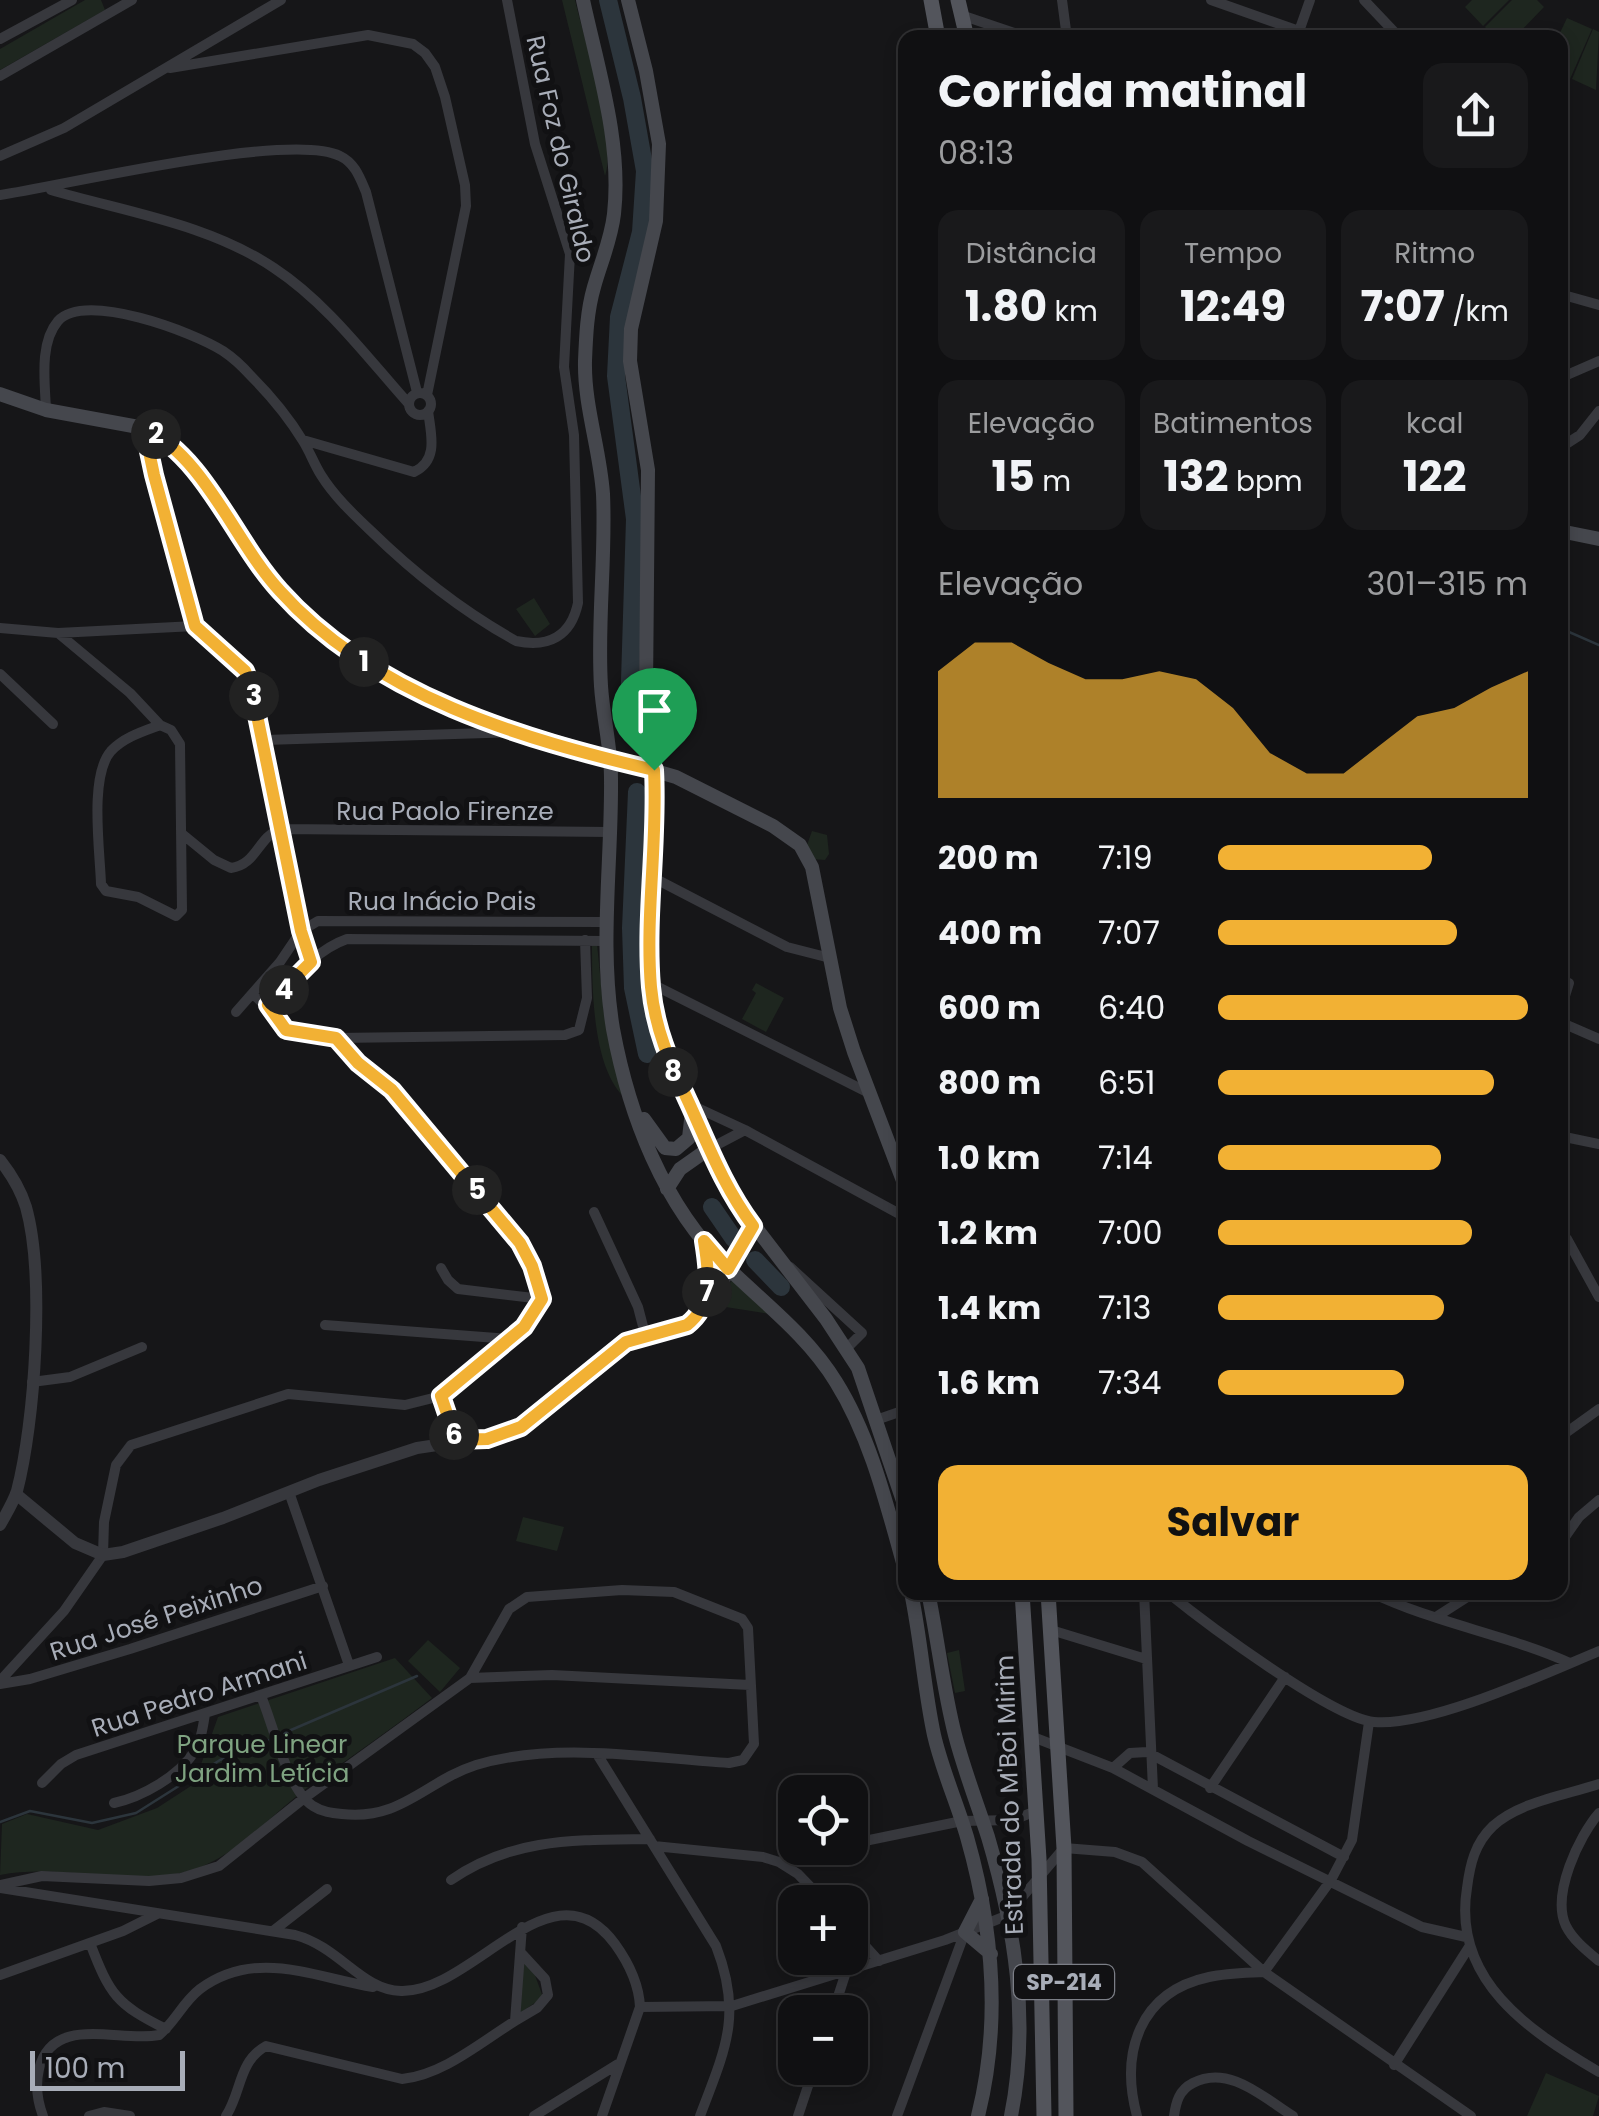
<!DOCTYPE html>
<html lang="pt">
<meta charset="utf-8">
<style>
:root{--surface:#101012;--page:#19191b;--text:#f1f3f6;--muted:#9c9d9f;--line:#303032;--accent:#f2b134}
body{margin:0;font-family:Poppins,sans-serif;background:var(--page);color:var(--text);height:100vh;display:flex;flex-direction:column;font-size:38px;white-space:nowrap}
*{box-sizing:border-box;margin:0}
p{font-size:32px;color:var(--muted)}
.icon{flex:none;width:55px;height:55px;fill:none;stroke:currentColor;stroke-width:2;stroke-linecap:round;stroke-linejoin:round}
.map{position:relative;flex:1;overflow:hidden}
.details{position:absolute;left:898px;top:30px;width:670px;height:1570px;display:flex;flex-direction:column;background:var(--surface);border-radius:20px;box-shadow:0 5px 15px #0003,0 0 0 2px var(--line)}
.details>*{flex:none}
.fabs{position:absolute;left:778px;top:1775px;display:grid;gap:20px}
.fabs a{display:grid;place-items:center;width:90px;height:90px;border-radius:20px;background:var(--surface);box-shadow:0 5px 15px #0003,0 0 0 2px var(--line);font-size:50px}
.scale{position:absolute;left:30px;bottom:25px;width:155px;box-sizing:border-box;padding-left:10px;border:5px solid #a8adb8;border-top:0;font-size:28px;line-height:35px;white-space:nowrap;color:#a8adb8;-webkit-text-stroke:8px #111113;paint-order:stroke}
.pin{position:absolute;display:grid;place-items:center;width:85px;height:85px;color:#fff;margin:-102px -42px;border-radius:50% 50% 50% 0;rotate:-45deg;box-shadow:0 0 10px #0007}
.pin .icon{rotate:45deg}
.km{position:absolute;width:50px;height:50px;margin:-25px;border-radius:50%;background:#222;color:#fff;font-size:28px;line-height:50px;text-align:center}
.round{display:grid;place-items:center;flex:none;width:105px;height:105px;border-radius:20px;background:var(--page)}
.head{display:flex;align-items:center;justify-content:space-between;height:170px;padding:0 40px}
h1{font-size:45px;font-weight:700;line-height:75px}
.figures{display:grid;grid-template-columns:repeat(3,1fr);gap:15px;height:170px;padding:10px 40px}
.figures div{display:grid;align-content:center;border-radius:20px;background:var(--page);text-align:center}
.figures b{font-size:42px;font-weight:700}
.figures small{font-size:28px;font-weight:400}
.figures p{font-size:28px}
.chart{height:280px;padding:20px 40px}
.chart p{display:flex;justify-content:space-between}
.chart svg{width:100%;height:180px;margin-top:10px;fill:var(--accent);opacity:.7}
.cta{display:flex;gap:20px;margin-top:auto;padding:20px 40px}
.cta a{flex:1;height:115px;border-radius:20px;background:var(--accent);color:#111;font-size:40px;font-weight:700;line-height:115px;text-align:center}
ul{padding:0 40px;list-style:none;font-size:32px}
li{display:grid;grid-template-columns:160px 120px 1fr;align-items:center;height:75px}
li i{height:25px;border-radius:12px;background:var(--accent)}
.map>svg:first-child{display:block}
.green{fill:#1e261f}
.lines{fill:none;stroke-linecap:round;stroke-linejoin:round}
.stream{stroke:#2c353c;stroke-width:2.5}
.river{stroke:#2c353c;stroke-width:18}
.minor{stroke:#37383d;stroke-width:10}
.tertiary{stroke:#37383d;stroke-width:12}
.secondary{stroke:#45474d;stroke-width:14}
.primary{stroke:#53555c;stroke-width:15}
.route-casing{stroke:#fff;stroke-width:20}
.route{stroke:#f2b134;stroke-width:12}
.labels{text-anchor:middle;stroke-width:10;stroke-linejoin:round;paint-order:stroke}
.shield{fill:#111113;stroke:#7b7e86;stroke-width:2.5}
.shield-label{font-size:22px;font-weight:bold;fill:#a8adb8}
.street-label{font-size:25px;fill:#a8adb8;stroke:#111113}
.park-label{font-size:25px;fill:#7fa381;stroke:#111113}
</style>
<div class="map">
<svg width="1599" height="2116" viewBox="0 0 1599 2116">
<rect width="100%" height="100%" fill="#161618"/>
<path class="green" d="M85,0H101L105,10L0,70V49Z
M562,0H575C584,39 617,141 605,176Z
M1472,0H1509L1483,26L1465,7Z
M1512,0H1537L1544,7L1515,37H1495L1485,27Z
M1567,18L1592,29L1570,79L1560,75L1558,37Z
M1593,29L1599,32L1596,90L1572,79Z
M534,598L550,624L535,636L516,609Z
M812,831L827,835L829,854L825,860L812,859L807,845Z
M592,944H597L604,1014L623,1096C592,1065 592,986 592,944Z
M756,983L784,998L766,1032L742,1019L756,993L752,990Z
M733,1279L770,1314L713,1305Z
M523,1517L564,1527L557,1551L516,1541Z
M428,1640L460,1668L440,1692L408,1661Z
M959,1650L965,1691L955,1693L947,1653Z
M395,1658L432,1698C394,1727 354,1755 314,1783C269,1814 233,1865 175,1874C117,1884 58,1864 0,1875L2,1824L27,1814L98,1830L157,1808L194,1784L218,1717Z
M524,1961L533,1970L543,1997L519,2014Z
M1546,2073L1599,2096L1593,2116H1527Z"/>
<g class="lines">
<path class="stream" d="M1560,628L1599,645
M284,1733L417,1676
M0,1822L30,1811L92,1823L136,1813L220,1760L268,1740"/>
<path class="river" d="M608,0L632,98L645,171L641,232L619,317L616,376L635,519L629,713
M637,792L631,928L633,988L647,1054
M712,1207L734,1239
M755,1260L781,1287"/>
<path class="minor" d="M1062,0L1067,38
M1211,0L1299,31
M1364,0L1400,38
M961,15L1029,38
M1297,37L1310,0
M0,39L72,0
M170,68L368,35L413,44L425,53L435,67L445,97L465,185L466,206L427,395
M0,76L132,0
M0,156L64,128L281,0
M51,190C126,212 209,224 274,268C327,303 366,356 408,403
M0,195C67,185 290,131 340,156C355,163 360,178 366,192L417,392
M1560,294L1599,305
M1560,378L1599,361
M409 404a11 11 0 1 1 22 0a11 11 0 1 1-22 0Z
M46,410C45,383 39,343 58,321C85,291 193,332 223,351C232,357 243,367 251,376C270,395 289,418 303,441C310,452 314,464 321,475C334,496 353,514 371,531C414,573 464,612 516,641C549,648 571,636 578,603L574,435L564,367L570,254L535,144L507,0
M144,428L195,626L245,671L251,686L265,740L301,931L311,961
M303,440L414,472C439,460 431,434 428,411
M1560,448L1580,435L1599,411
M0,628L58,633L195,626
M58,633L130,693L160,725L171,730L180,744L182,910L176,916L138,897L106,891L101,884C100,851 89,776 111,751C124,737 144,731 160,725
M0,674L53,724
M265,740L514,732
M181,833L214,860L231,868C256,865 258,838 279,829L610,832
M652,877L787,947L830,958
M652,984L869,1093
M252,994C266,1003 269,1013 280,1024C292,1038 320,1036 336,1038L565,1035L579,1030L587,998L585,940
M268,1005C291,981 315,950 347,939L606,941
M236,1012L280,962L301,931L318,921L605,922
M1560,1012L1569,983
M1560,1022L1599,1039
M336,1038C353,1059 374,1073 393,1091C412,1109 428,1131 444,1151C481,1194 533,1241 542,1299
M689,1104L745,1130L905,1217
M1560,1136L1599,1144
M707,1150L745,1130
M594,1212L638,1307L645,1334
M1560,1232L1567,1239L1599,1297
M790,1267L862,1333L847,1348
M441,1268L448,1280L458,1289L542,1299
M325,1325L510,1339
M32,1382L70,1377L142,1347
M876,1420L905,1410
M1560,1437L1599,1409
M456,1440L441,1396L525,1327L533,1318L542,1299
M289,1492L349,1665
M1560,1544L1579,1517L1599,1500
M1144,1592L1153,1789
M1167,1592C1204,1622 1332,1718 1374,1722C1430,1727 1544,1674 1599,1651
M1370,1592C1434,1623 1505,1634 1570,1663
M1436,1617L1475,1592
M1051,1630L1146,1659
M470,1678L552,1675L750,1685
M0,1681L64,1611L103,1555L104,1522L116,1465L131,1445L288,1394L405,1405L441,1396
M0,1684L30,1679L130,1649L323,1586
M1033,1737L1113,1768L1248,1841L1422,1927L1466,1937
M597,1754L716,1946C743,2015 725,2050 700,2116
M1113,1768L1130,1753L1147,1752L1344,1857
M42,1783L61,1764L76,1755L377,1657
M1599,1784C1566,1795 1519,1802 1493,1826C1475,1843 1470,1864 1467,1888C1452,1980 1529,2031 1599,2072
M1210,1788L1285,1677
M114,1803C142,1797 179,1776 194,1752C201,1741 203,1727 205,1714
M1599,1813C1579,1836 1551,1895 1566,1926C1573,1940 1587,1951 1599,1961
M850,1844L962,1821L1013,1820L1036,1811
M654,1846L763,1857L779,1862L832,1848
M779,1862L798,1874L825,1902
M451,1880C513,1837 578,1840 650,1839
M0,1885L42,1876L149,1881L181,1878L219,1866L303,1799L470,1678L509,1609L527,1597L622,1590L674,1592L742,1619L748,1628L754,1744L743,1760L729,1763C648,1758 556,1741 476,1765C426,1781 401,1821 342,1814C332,1813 322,1812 313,1806C288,1791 273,1724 261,1696
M0,1888L295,1935C340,1947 361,1990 401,1991C473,1993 552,1858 615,1944C628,1962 639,1984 640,2007L602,2116
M850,1929L879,1961
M273,1931L327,1889
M90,1943C110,1995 116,2004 166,2029
M1264,1972L1331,1880L1352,1840L1369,1722
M0,1975L123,1931L157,1914
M640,2007L732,2006L945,1940L1006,1916L1064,1848L1115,1852L1142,1862L1264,1972L1471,2116
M833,2012L846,1972L840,1958
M515,2021L537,2008L548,1995L545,1979L522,1954
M1394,2065L1469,1947
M43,2116C37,2100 35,2086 39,2069C53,2013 120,2043 159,2035C175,2022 183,2002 200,1989C256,1948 313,1977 373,1987
M89,2116L104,2112L130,2116
M226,2116C242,2091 238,2062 266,2046L402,2079C443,2075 481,2042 515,2021L522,1927
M534,2116L618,2064
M798,2116L814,2068
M897,2116L965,1932
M1137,2116C1120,2053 1139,1992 1209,1977C1227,1973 1245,1973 1264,1972
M1174,2116C1176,2102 1179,2090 1193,2083C1229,2064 1264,2098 1293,2116"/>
<path class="tertiary" d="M0,1160C11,1174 21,1191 26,1207C45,1275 35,1422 17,1491C13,1503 6,1514 0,1525
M704,1242L708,1269L705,1301
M16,1494L75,1543L103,1555L123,1552L223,1518L319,1480L417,1448L504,1435L521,1427L548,1407L626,1342L687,1325C717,1302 736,1258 753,1226"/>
<path class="secondary" d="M583,0C598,69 622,143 614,214C611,240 601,262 594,287C587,311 586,336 585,361C584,406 600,449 603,494C606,558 597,622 601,686C603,717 611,747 611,778C612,862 599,945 613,1029C629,1115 663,1205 727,1267C764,1303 808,1336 836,1382C871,1438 887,1506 905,1570
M628,0L646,71L659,144L656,221L631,329L630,361L648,470L646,691L655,786L650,934L656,1022L671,1067L707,1150L733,1198L826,1319L858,1368L905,1507
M0,394L46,410L144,428L173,446L196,471L263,572L281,592L325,633L390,678L420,694L519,731L676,777L773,826L800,845L812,867L840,1008L854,1052L905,1186
M1560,531L1599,539
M644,1119L665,1148L676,1149L689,1138L691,1120
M667,1189L680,1169L707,1150
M911,1592C921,1640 924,1688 934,1735C942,1770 957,1803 967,1837C993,1928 1001,2024 978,2116
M928,1592C938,1640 943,1688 955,1735C964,1770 977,1803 988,1837C1015,1928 1030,2022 1011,2116
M982,1899L965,1932L991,1954"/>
<path class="primary" d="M931,0L938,38
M958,0L967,38
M1022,1592L1039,1859L1044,2116
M1048,1592L1064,1848L1066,2116"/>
</g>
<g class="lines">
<g class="route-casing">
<path id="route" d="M144,428C206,458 234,541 280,591C374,696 522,739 654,770C658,842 645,915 651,987C655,1031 671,1064 689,1103C709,1147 724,1187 753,1226L728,1269L704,1241C709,1272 714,1304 687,1325L626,1342L521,1427L487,1439L456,1440L441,1396L524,1327L542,1299L532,1266L520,1243L392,1090L358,1063L336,1038L286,1030L268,1005L311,962L301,931L251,686L245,671L195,626L154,475Z"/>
</g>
<use href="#route" class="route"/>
</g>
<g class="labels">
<rect class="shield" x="1014" y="1965" width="100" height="34" rx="8"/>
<g class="shield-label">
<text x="1064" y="1990">SP-214</text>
</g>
<g class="street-label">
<text transform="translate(561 149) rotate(77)" y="9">Rua Foz do Giraldo</text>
<text x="445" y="820">Rua Paolo Firenze</text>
<text x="442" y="910">Rua Inácio Pais</text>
<text transform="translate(156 1618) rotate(-18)" y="9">Rua José Peixinho</text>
<text transform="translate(199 1694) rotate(-18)" y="9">Rua Pedro Armani</text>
<text transform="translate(1009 1795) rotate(-92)" y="9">Estrada do M'Boi Mirim</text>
</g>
<g class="park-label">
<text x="262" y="1753">Parque Linear<tspan x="262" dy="29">Jardim Letícia</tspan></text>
</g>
</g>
</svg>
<div class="fabs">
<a><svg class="icon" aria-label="locate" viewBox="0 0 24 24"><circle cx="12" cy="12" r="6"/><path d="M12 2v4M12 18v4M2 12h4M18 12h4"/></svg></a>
<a>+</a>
<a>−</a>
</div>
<div class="scale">100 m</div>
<div class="pin" style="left:654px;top:770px;background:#1e9e55"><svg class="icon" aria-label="arrive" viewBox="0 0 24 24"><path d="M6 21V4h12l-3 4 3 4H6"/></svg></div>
<b class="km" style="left:364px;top:662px">1</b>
<b class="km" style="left:156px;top:434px">2</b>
<b class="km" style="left:254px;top:696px">3</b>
<b class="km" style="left:284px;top:990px">4</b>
<b class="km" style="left:477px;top:1190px">5</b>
<b class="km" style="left:454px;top:1435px">6</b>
<b class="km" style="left:707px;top:1292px">7</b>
<b class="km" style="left:673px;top:1072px">8</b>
<section class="details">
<div class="head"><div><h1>Corrida matinal</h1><p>08:13</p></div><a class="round"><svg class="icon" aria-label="share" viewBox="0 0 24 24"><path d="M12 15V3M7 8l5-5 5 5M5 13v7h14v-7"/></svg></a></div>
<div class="figures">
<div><p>Distância</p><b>1.80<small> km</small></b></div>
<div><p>Tempo</p><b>12:49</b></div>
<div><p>Ritmo</p><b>7:07<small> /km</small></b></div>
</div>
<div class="figures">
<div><p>Elevação</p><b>15<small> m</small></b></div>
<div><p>Batimentos</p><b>132<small> bpm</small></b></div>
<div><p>kcal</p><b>122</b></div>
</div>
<div class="chart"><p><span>Elevação</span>301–315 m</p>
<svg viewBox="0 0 160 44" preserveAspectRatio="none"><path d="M0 44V13L10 6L20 6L30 11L40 15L50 15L60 13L70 15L80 22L90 33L100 38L110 38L120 31L130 24L140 22L150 17L160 13V44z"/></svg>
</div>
<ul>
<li><b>200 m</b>7:19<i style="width:69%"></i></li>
<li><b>400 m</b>7:07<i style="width:77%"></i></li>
<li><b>600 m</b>6:40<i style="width:100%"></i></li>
<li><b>800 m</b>6:51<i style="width:89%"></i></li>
<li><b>1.0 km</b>7:14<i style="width:72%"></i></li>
<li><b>1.2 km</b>7:00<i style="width:82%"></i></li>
<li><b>1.4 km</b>7:13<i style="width:73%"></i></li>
<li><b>1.6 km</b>7:34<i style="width:60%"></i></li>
</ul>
<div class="cta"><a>Salvar</a></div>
</section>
</div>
